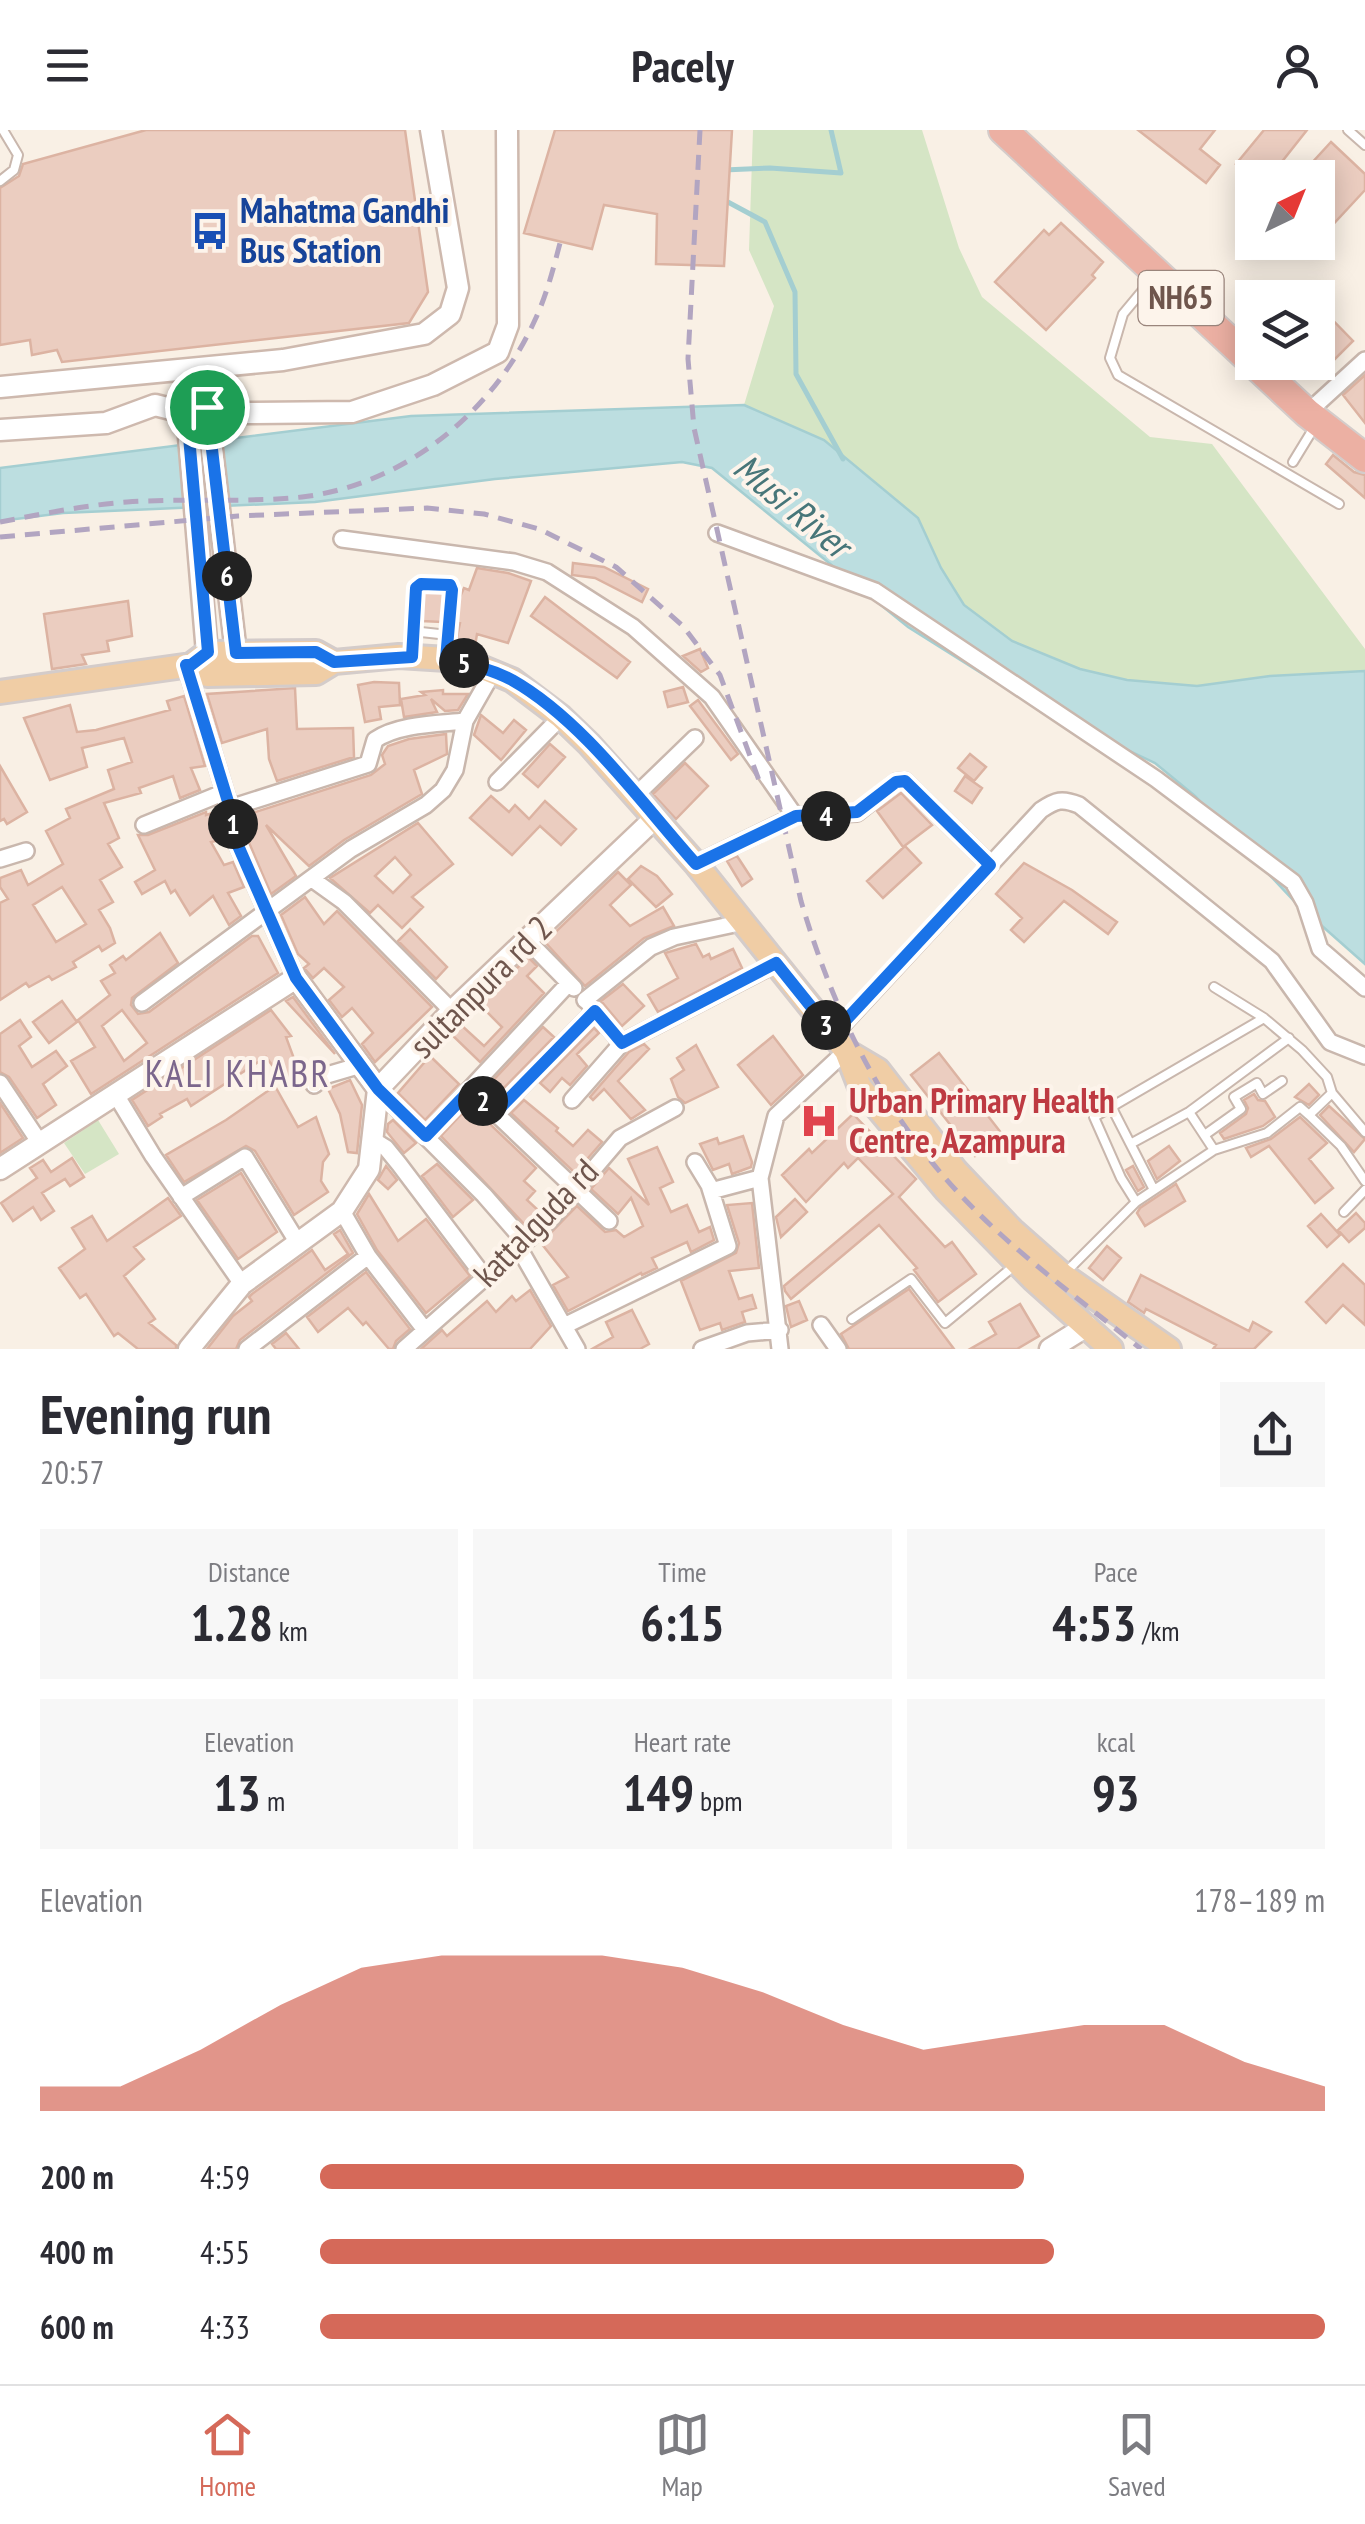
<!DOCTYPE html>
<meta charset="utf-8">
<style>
:root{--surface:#fff;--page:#f7f7f7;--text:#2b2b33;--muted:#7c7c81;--line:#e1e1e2;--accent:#d56959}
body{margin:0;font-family:"PT Sans Narrow",sans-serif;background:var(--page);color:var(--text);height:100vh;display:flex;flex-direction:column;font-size:38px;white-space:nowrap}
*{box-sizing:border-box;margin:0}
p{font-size:32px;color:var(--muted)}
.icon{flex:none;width:55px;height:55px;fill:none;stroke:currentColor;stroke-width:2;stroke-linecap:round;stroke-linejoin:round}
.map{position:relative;height:1219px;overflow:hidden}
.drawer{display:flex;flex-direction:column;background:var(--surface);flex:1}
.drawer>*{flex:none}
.needle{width:65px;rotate:43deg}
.buttons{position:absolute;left:1235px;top:30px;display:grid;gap:20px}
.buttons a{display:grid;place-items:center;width:100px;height:100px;border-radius:0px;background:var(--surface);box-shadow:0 5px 25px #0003;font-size:50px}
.pin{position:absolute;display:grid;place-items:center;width:85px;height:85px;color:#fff;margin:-42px;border:5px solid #fff;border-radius:50%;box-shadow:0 2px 10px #0007}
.km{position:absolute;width:50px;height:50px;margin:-25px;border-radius:50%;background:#222;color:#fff;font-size:28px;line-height:50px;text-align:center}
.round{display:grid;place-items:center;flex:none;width:105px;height:105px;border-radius:0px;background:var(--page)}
.overview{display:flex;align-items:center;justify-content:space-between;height:170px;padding:0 40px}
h1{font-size:55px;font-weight:800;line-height:75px}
.metrics{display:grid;grid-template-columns:repeat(3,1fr);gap:15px;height:170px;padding:10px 40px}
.metrics div{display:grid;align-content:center;border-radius:0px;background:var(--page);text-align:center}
.metrics b{font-size:50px;font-weight:800}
.metrics small{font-size:28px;font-weight:400}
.metrics p{font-size:28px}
.chart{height:280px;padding:20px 40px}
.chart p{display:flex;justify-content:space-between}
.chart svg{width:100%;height:180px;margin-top:10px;fill:var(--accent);opacity:.7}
ul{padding:0 40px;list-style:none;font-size:32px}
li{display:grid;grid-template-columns:160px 120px 1fr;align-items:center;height:75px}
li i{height:25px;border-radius:12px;background:var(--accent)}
header{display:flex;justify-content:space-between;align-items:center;height:130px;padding:0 40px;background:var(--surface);font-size:45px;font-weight:800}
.tab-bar{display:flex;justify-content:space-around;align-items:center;height:140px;border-top:2px solid var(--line);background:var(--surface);font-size:28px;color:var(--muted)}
.tab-bar a{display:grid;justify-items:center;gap:5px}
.tab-bar .selected{color:var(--accent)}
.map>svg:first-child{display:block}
.green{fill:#d5e5c5}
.water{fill:#bcdee0;stroke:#a4ced1;stroke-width:2.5}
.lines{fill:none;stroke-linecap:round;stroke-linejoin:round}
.stream{stroke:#a4ced1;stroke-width:5}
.building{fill:#ebcdc0;stroke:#dcb3a2;stroke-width:2.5;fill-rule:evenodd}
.lane-casing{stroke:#c9b7ad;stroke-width:12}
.street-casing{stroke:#c9b7ad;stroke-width:20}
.secondary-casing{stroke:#ceb9ae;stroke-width:25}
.primary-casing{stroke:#d4ccca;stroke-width:28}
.highway-casing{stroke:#d4ccca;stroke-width:32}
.lane{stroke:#fff;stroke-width:8}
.street{stroke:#fff;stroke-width:15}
.secondary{stroke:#fff;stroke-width:20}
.primary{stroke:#f0cda5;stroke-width:22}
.highway{stroke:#ecb0a3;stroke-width:28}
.rail{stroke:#b2a5c1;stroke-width:5;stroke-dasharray:15 10;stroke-linecap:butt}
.route-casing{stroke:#fff;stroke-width:20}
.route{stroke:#1a73e8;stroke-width:12}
.labels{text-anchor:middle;stroke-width:8;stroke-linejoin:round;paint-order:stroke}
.shield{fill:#fdf4eb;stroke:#9a857c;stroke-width:2.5}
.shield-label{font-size:32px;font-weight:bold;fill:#6f564d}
.transit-label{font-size:35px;font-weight:bold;fill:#164399;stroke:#fdf4eb;text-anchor:start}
.street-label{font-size:35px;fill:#6f564d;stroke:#fdf4eb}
.health-label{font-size:35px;font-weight:bold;fill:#be3a42;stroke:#fdf4eb;text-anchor:start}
.water-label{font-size:38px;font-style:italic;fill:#477679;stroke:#fdf4eb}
.neighbourhood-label{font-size:38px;letter-spacing:2.5px;fill:#7b668c;stroke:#fdf4eb}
</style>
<header><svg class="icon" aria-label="menu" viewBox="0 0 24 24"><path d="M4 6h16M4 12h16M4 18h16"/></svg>Pacely<svg class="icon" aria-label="person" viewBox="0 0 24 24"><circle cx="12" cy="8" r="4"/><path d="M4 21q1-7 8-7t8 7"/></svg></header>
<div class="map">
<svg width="1365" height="1219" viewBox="0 0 1365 1219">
<rect width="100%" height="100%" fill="#f9f0e5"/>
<path class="green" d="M753,0H922L959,118L982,167L1150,307L1212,314L1365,519V541L1270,546L1197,556L1127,550L1080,539L1012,511L964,476L941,438L824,310L744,275L774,176L749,120Z
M98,990L119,1024L85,1044L64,1013Z"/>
<path class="water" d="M744,275L824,310L918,388L941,438L964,475L1012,511L1080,539L1127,550L1197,556L1270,546L1365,541V834L1295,772L1195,666L1155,633L1068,592L989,548L908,497L712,338L682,332L495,349L315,372L63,383L0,391V338L411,286Z"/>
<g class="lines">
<path class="stream" d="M724,40L770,38L841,43L831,0
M726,71L765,92L795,162L796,244L843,329"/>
</g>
<path class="building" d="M146,0H405L428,162L409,193L62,232L57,220L32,225L30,210L0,215V58L19,46L23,34Z
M555,0H732L724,136L656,134L657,84L604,75L592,119L524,103Z
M1138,0H1215L1200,19L1220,35L1206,53Z
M1264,0H1307L1269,48H1253L1236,34Z
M1331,12L1365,44V60L1326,102L1318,95V48H1298Z
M1061,93L1103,132L1092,145L1095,148L1046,200L995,152L1044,100L1049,105Z
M1318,175L1353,211L1329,235L1318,224Z
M1365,245V293L1343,265Z
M1333,325L1354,342L1365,345V368L1326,334Z
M573,433L604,437L648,459L642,472L595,448L572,445Z
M477,438L508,443L531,451L508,513L477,504L475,516L456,512L460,493L457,492L459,469L464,458L469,460Z
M424,462H444L442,492L422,491Z
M545,467L630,532L617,548L531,486Z
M128,471L132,506L107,511L109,521L82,525L86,534L52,539L44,484Z
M700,519L708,538L701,542L683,526Z
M374,552L399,553L400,575L379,577L381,589L365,592L358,555Z
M683,557L688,572L668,577L664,562Z
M295,558L297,599L353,598L354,627L277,651L269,629L267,599L222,613L207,564Z
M443,560V564H468L458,580L445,581L431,569L437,582L404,587L401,569L425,565L421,562Z
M184,566L205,636L191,638L200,660L180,668L173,646L139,658L141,663L104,673L119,708L108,714L122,737L100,750L113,772L99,780L110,798L115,813L102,821L99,816L73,832L76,837L52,850L49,846L29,857L26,853L0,870V773L8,769L0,757V748L21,740L28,755L63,734L46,701L70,688L66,679L114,659L108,640L132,632L124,608L82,618L87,637L50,650L24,588L70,575L77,602L96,600L170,580L167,571ZM62,757L86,794L56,812L33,775Z
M698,570L738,624L731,630L690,576Z
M481,585L503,603L514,590L526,600L501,630L474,605Z
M446,604L447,624L414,640L422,664L344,710L309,736L266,695L296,746L271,764L247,708L243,686L371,645L385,634L382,625L388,616L409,609Z
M550,614L565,627L538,657L523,644Z
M970,624L986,637L974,651L958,638Z
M685,633L708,656L676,689L653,664Z
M0,636L27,682L7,694L4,689L0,691Z
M965,646L982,658L972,673L955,661Z
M901,663L932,695L903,717L877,681Z
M491,666L509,682L515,675L529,689L545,671L576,699L561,715L540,696L512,725L470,688Z
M219,681L224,709L211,712L224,735L233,732L244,757L228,763L241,786L229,795L213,766L190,785L175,760L171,763L165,751L142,764L135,752L155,740L138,705H148L206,682V685Z
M418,693L453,734L412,767L423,777L402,798L378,775L370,783L330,748ZM395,727L411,745L393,763L375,746Z
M905,716L921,733L883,768L867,751Z
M737,726L752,749L742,756L727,731Z
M1024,733L1072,760L1117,792L1108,804L1064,771L1024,812L1011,800L1022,788L996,764Z
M641,736L657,746L672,764L656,777L628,749Z
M618,742L631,755L610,775L630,796L663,777L674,796L644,808L585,856L545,812Z
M305,767L324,794L337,781L432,877L375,932L362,914L373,903L352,878L342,887L329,870L344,857L324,838L313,848L304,838L309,834L298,824L281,785Z
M410,799L447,837L436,849L398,811Z
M160,803L178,833L132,868L131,875L138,884L149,882L252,806H258L278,843L91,964L71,931L95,917L78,890L110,865L101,851L115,843L110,835L123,826L126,830ZM122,880L147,913L124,931L102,896Z
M696,814L703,827L709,824L711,829L733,819L742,838L658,882L648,865L678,848L665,823Z
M528,827L537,836L527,846L544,863L480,932L451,904L460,894L484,916L502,897L480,875Z
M623,854L644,876L622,896L601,871Z
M293,867L335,924L286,871Z
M62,871L77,892L49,913L33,892Z
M271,880L291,906L286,907L300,945L287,955L266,927L191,976L187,969L160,984L162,987L148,996L132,970Z
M20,890L31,907L19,916L32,937L56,921L67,936L43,954L56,975L37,988L9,947L0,942V904Z
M543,897L554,907L495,967L486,958Z
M594,898L599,903L577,924L587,936L570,955L562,948L550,962L540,953Z
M773,906L803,945L771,975L738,935Z
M644,914L649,919L618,951L645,980L631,989L604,959L593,970L590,967L629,922Z
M696,915L718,957L685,973L678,967L671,949L684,940L677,928Z
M939,923L1002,1004L975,1026L911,945Z
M430,926L459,954L425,990L398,963Z
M350,950L362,975L357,1023L348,1022L340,984L328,959Z
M1309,954L1319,965L1309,975L1295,967Z
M275,956L298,997L316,987L329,1024L323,1032L321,1051L328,1062L294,1085L255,1021L246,1016L184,1052L166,1025L226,990Z
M1254,964L1258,970L1265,971L1275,987L1263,996L1224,1009L1220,1003L1246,984L1248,978L1244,970Z
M524,970L558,998L556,1001L573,1016L588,1000L602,1012L575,1043L511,983Z
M0,973L23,1008L0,1023Z
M470,975L536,1038L524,1051L535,1061L527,1070L541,1083L526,1096L441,1006Z
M1329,976L1365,1009L1354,1022L1320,985Z
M853,984L916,1049L899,1067L945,1117L952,1112L976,1144L938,1172L914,1140L917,1138L879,1095L791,1169L785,1161L784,1156L893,1064L858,1028L848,1038L844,1033L806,1072L782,1045L809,1019L812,1023Z
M1300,987L1327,1013L1309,1029L1333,1058L1315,1073L1269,1016L1251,1027L1246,1018L1271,1009Z
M393,990L416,1013L404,1023L387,1002L388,994Z
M743,1006L752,1032L751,1037L732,1044L729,1034L713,1040L700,1014L717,1008L719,1014Z
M1169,1016L1180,1031L1157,1049L1148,1031Z
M657,1017L673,1052L660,1058L671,1082L687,1075L699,1102L710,1097L714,1110L691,1122L687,1112L652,1128L657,1138L642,1145L641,1143L568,1181L553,1155L568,1147L541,1113L577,1076L605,1102L616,1100L624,1107L643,1096L631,1068L618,1084L591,1059L609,1038L649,1075L628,1029Z
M72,1028L84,1047L70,1056L65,1049L42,1063L54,1081L41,1090L33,1077L13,1091L1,1073L37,1048L30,1038L43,1030L51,1042Z
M437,1034L473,1070L453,1087L422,1046Z
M386,1036L397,1050L388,1059L378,1050Z
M1133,1036L1144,1057L1138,1061L1126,1040Z
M241,1043L277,1102L238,1129L197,1070Z
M1176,1054L1185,1071L1145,1096L1137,1083L1140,1078Z
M369,1064L398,1111L426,1089L470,1146L426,1183L377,1120L357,1084Z
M168,1068L181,1086L134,1117L144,1129L124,1146L155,1189L149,1193L176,1215V1219H138L118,1203L114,1206L86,1164L80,1168L59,1138L85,1119L72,1098L92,1086L107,1111Z
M795,1069L807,1082L781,1107L776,1087Z
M752,1073L759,1138L729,1141L739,1169L752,1165L756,1178L742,1182L745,1192L722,1200L720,1193L700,1200L681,1151L736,1123L739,1113L727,1075Z
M1356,1083L1365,1093V1098L1349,1112L1338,1100Z
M1321,1084L1340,1105L1327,1117L1308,1096Z
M340,1100L353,1123L240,1210L236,1219H207L233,1186L252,1171L249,1167L252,1164L312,1120L325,1140L348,1124L334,1104Z
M1107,1116L1121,1128L1103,1150L1089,1138Z
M1343,1134L1365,1155V1195L1343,1175L1326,1193L1306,1172Z
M366,1142L410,1199L396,1211L393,1219H389L366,1192L363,1195L348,1178L318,1202L307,1187Z
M1141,1145L1249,1201L1253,1192L1271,1202L1254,1219H1213L1216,1215L1146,1179L1144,1183L1128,1172Z
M909,1159L954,1219H849L841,1204Z
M530,1160L551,1196L530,1219H421L442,1200L447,1206L487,1171L496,1182L512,1166L516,1171Z
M799,1171L807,1190L791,1197L786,1176Z
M1020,1174L1039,1206L1017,1219H970L996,1204L989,1192Z
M632,1180L649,1214L640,1219H592L613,1207L606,1192Z
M286,1203L299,1219H276L272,1214Z"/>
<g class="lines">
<g class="lane-casing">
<path id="lane" d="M1348,0L1365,15
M0,51L14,40L18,25L3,0
M1153,148L1123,184L1110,228L1118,245L1339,374
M1293,332L1315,296
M412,501L448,505
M413,523L416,458L421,454L450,455L452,459L447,524
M1214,857L1264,888L1302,920L1327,947L1332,963L1365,1002
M1112,978L1154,1060
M1189,982L1214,1020
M1309,985L1341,1016L1365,1051
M1206,1004L1241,979L1234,967L1257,953L1263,964L1282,951
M1132,1013L1189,982L1289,908
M1136,1072L1121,1048L1094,987L1264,888
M1344,1082L1365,1060
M1066,1142L1136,1072L1214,1020L1267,1003L1300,977L1309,985L1332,963
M852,1189L911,1149L945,1193L1014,1136"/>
</g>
<g class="street-casing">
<path id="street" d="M1307,283L1365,230
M717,403L875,461L1156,649L1293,752L1305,773L1320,819L1365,858
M342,409L514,432L547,442L633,497L712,567L795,686
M186,535L230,678L236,711L296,848
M497,652L561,587
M635,666L695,608
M230,678L368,634L375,610C398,594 438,594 465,591
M144,695L225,662
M0,729L26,721
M696,734L795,686L857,683L896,652L905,651L990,735
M312,749L344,772L452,881
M527,810L574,858
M585,870L651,817L674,807L744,792
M142,873L351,719L426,675L443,660L455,640L465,591L493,542
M589,874L622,913
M833,905L1041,680C1056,670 1062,668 1079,675L1272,831L1330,912L1365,926
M0,953L40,1013
M314,955L327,945L361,935
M378,959L484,1065L525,1112
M470,959L609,1091
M116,965L153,1026L242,1154
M572,970L622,913L777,833
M496,982L595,881
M426,1006L569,853
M373,1010L386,1018L399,1034L486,1149
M711,1061L760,1048
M181,1067L245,1027L298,1113
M342,1081L368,1126L425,1200
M519,1118L577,1219
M821,1195L838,1219
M564,1196L728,1116L709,1055L695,1032
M247,1219L368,1126
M404,1219L550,1090L620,1008L675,978
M702,1219L747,1203L780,1200
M780,1219L760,1048L776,986L846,921"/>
</g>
<g class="secondary-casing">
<path id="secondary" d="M0,257L283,230L424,204L450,184L458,158L431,0
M207,277L236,523
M187,283L207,523
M0,300L106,293L155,275L187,283L218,273L247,283L352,282L433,255L498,222L508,195L507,0
M0,1039L296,848L378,959
M189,1219L242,1154L342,1081L369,1039L378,959L452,881L655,688
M1050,1219L1087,1196"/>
</g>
<g class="primary-casing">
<path id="primary" d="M191,535L207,545L316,543L334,532L399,526L447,529L478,536L512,550L561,587L589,614L696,734L846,921L860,957L946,1060L1033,1149L1111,1219
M0,562L191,535L207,523L316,522L334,532
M846,921L878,940L956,1041L1012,1100L1063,1145L1169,1219"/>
</g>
<g class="highway-casing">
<path id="highway" d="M1003,0L1307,283L1365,328"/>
</g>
<use href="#lane" class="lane"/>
<use href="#street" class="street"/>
<use href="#secondary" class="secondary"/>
<use href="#primary" class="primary"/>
<use href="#highway" class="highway"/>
<path class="rail" d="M700,0L688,229L694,298L801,771C830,870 873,963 940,1042C997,1110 1072,1163 1141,1219
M0,392C42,384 85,375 127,372C185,368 244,373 302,367C403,355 492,284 534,192C546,167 553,140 560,113
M0,407L238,386L427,378L484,384L539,399L616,437L683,496L720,545L760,653"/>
</g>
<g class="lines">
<g class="route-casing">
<path id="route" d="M207,277L236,523L316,522L334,532L412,527L416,458L421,454L450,455L452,460L446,529C469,534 491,539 512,550C583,590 642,674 696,734L796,686L857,682L896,652L905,651L990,735L833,904L776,833L622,913L595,881L496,982L470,960L426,1006L378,959L296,848L236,711L230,678L186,535H191L208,522L187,284Z"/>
</g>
<use href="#route" class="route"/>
</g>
<defs>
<g id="bus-bare" transform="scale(3)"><path d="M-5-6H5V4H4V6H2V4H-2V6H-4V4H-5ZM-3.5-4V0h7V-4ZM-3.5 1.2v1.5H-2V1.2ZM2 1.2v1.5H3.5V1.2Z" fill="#1a4fb4" stroke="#fdf4eb" stroke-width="2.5" paint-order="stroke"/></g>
<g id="hospital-bare" transform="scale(3)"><path d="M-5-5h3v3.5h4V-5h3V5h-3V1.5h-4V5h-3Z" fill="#e0444e" stroke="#fdf4eb" stroke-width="2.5" paint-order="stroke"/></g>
</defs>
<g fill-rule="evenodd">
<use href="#bus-bare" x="210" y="101"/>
<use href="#hospital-bare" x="819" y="991"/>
</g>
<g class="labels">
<rect class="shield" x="1138.5" y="141" width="85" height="54" rx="8"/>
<g class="shield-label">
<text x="1181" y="179">NH65</text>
</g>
<g class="transit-label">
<text x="240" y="93">Mahatma Gandhi<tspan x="240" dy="40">Bus Station</tspan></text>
</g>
<g class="street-label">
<text transform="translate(481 857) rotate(-45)" y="12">sultanpura rd 2</text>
<text transform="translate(536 1093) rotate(-46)" y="12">kattalguda rd</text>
</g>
<g class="health-label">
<text x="849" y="983">Urban Primary Health<tspan x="849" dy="40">Centre, Azampura</tspan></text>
</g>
<g class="water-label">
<text transform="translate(792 376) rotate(40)" y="13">Musi River</text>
</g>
<g class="neighbourhood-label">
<text x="238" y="957">KALI KHABR</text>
</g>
</g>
</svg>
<div class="buttons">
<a><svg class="needle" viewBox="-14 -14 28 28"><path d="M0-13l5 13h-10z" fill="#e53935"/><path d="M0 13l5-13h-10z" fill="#7c7c81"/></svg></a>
<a><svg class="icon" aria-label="layers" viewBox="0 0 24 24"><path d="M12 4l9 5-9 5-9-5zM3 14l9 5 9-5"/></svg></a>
</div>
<div class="pin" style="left:207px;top:277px;background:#1e9e55"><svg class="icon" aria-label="arrive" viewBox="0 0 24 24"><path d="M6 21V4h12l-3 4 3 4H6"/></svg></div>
<b class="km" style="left:233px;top:694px">1</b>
<b class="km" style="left:483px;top:971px">2</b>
<b class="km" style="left:826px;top:895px">3</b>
<b class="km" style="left:826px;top:686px">4</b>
<b class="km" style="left:464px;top:533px">5</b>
<b class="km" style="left:227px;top:446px">6</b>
</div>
<section class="drawer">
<div class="overview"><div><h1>Evening run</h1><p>20:57</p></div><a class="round"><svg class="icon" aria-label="share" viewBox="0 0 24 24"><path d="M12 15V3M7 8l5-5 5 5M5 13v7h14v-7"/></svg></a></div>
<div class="metrics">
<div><p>Distance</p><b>1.28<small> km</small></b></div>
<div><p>Time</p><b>6:15</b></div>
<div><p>Pace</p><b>4:53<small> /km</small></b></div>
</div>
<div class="metrics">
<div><p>Elevation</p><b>13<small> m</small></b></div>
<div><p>Heart rate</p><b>149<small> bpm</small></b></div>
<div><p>kcal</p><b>93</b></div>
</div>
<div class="chart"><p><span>Elevation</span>178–189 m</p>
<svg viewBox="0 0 160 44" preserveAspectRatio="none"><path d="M0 44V38L10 38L20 29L30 18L40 9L50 6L60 6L70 6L80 9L90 15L100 23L110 29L120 26L130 23L140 23L150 32L160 38V44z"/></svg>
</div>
<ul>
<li><b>200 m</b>4:59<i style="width:70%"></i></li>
<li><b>400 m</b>4:55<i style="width:73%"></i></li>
<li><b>600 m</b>4:33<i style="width:100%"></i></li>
</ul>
</section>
<nav class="tab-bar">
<a class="selected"><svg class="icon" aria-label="home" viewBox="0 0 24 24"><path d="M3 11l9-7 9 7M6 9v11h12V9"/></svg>Home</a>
<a><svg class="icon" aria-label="map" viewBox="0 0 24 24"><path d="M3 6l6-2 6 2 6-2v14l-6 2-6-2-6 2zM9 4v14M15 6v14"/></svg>Map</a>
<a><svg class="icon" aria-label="saved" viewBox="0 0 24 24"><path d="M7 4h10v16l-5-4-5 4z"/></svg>Saved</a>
</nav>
